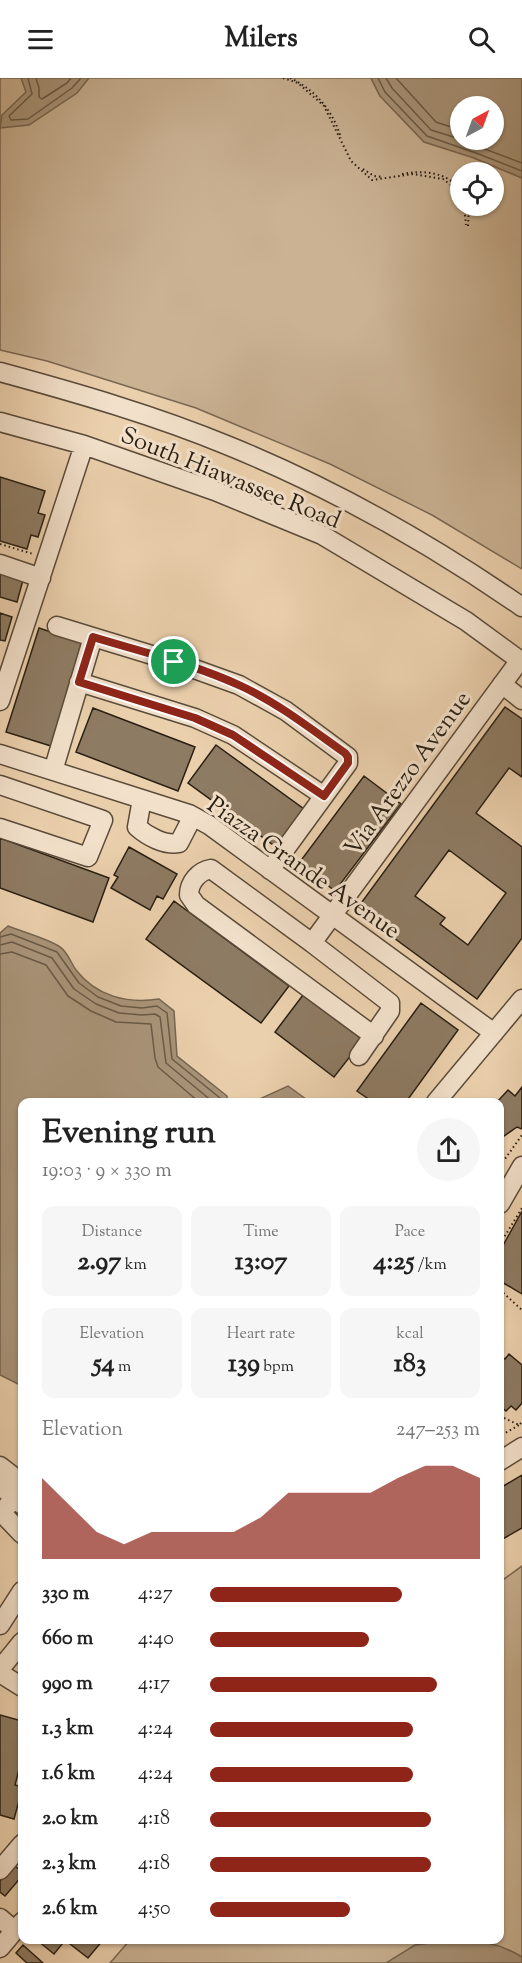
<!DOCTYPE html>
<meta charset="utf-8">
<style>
:root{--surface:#fff;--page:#f6f6f6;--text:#222;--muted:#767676;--accent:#8f2418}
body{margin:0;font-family:"Sorts Mill Goudy",serif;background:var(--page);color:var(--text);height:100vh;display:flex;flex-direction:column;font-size:22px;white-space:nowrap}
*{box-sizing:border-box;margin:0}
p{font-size:20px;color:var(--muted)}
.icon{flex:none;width:33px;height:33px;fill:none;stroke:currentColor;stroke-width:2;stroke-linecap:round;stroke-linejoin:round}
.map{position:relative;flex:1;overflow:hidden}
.side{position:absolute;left:18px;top:1020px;width:486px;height:846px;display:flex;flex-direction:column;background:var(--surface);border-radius:12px;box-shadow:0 2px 4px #0004}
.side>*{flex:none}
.needle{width:39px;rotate:41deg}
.fabs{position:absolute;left:450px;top:18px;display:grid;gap:12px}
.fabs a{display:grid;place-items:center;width:54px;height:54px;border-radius:50%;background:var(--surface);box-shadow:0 2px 4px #0004;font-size:30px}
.pin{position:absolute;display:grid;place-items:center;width:51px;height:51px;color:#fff;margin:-26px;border:3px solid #fff;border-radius:50%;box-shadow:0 2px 6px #0007}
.round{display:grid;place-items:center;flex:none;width:63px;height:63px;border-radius:32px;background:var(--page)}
.head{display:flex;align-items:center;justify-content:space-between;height:102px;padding:0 24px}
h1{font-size:33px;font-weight:800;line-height:45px}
.metrics{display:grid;grid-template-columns:repeat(3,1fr);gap:9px;height:102px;padding:6px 24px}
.metrics div{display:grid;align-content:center;border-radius:12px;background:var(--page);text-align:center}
.metrics b{font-size:26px;font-weight:800}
.metrics small{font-size:16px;font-weight:400}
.metrics p{font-size:16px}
.chart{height:168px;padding:12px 24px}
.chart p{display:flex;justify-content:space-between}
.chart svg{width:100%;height:108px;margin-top:6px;fill:var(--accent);opacity:.7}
ul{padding:0 24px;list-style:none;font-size:20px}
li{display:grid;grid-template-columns:96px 72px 1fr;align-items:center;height:45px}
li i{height:15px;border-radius:8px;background:var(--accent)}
header{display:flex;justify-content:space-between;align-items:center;height:78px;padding:0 24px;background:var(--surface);font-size:27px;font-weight:800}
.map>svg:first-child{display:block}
.green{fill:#cab293;stroke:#7a6853;stroke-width:1.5;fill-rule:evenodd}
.water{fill:#a99479;stroke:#766550;stroke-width:1.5;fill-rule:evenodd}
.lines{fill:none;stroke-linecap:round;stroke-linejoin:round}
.shore{stroke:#695a46;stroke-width:1.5}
.building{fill:#8e7b63;stroke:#291f13;stroke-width:1.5;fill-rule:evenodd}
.minor-casing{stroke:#5a4b3a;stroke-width:21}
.path{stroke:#291f13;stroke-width:2;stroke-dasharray:1.5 3;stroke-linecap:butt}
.minor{stroke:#f2e0ca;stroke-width:18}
.route-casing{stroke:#fff;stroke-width:12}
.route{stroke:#8f2418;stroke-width:8}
.labels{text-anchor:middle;stroke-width:6;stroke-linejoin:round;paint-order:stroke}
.street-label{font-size:24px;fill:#291f13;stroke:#f2e0ca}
</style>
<header><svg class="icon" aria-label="menu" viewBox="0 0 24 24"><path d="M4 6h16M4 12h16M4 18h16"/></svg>Milers<svg class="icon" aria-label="search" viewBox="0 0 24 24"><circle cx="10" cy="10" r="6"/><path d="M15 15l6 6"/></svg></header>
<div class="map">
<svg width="522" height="1885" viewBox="0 0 522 1885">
<rect width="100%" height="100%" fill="#ebd0ad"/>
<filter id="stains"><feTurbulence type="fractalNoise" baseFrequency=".00333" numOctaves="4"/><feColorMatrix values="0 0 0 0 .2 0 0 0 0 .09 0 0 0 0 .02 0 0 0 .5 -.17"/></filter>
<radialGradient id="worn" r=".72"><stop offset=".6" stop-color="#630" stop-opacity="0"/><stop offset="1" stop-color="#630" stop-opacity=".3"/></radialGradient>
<path class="green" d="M0,0H371L380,18L474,80L522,100V491L432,437L330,386L196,330L47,283L0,272ZM460,94H494V128H460Z
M522,1488V1885H110L130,1862H500V1504Z"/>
<path class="water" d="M21,0H89L77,15L29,47L0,50L2,37L26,14Z
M371,0H522V100L474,80L424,64L380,18ZM494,28V62H460V28Z
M8,848C20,853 52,862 60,869C67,873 71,885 76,892C96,918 127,926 159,921L174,933L177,978L227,1018V1024H22V1308L0,1297V855Z
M288,1008L310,1024H253Z
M452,1862C477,1861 501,1866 522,1879V1885H386L415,1867Z"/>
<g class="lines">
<path class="shore" d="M28,0L32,16L9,38L11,42L28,41L72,10L81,0
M36,0L39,10V19L42,21L67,5L71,0
M378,0L385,14L427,58L476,75L522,93
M386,0L392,10L431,52L460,61
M396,0L436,44L460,52
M461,62L522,85
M0,859L11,856L57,874L79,905L98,919L121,928L142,930L157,928L167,935L172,981L220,1020L221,1024
M0,867L12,864L52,880L74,911L96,926L119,935L142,937L155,936L160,939L166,985L213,1024
M0,876L12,874L46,887L68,918L91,933L116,944L151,946L155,980L158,989L199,1024"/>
</g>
<path class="building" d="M0,399L45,413L38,435L45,437L38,459L31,457L27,471L0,463Z
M0,494L23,502L17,524L0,519Z
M0,535L12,539L5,563L0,562Z
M39,550L84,565L51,668L6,654Z
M505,629L522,641V699L509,690L476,735L522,769V860L477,921L356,832ZM449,772L506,815L468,867L440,846L445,840L415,818Z
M93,630L195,669L178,713L76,674Z
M216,667L304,731L276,769L188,705Z
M364,698L401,726L335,813L299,785Z
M0,760L109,800L93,844L0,810Z
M129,769L177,796L163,821L157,818L150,832L111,810L118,799L114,797Z
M174,823L289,908L261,945L146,861Z
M303,917L363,962L334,999L275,954Z
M421,925L458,952L406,1024H373L357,1013Z
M522,1009V1051L517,1049L504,1058L500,1054V1024H497L508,1012L515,1018Z
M522,1133V1216L500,1203V1173Z
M509,1276L522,1287V1325L516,1332L511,1328L506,1333L500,1328V1277L505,1281Z
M522,1397V1450L501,1462L500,1410Z
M0,1637L22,1643V1680L15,1707L22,1709V1712L14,1741L0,1737Z
M14,1787L22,1794V1798L5,1818L0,1814V1803Z
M37,1862H59L63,1865L54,1876Z
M65,1862H103L88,1880Z
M23,1867L43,1885H27L16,1875Z"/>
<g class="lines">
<g class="minor-casing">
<path id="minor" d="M0,294C77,315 154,337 229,368C332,410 431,466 522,529
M0,344L84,367L215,413L322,457L466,543L522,584
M0,486L41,500
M57,548L93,559
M79,604L195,640L233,657L324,718
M502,606L522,622
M0,623L84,367
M0,676L189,736L209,747L494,955
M53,693L93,559L175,584L239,607L286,633L348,679V685L270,792
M0,707L103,742L88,779L0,750
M142,721L137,749C147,758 165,768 179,765L193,738
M312,865L211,791C199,793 189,804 189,817L196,827L374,958
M359,978L390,933V925L312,865L520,582
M436,1024L522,921
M500,1126L522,1088
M500,1383L522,1369
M0,1388L22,1405
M0,1407L21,1426
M0,1433L22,1456
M2,1435L14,1419L21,1405
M0,1547L22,1513
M0,1591L22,1564
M0,1595L22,1609
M0,1792L22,1766
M0,1840L15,1853
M0,1870L22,1844"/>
</g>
<path class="path" d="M283,0L298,5L324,28L351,83L372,102L413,96L443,101L460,114
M290,0C316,12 333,33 341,60
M363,91L374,98L382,99
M402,96C424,92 444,94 460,110
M464,128L466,147
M468,148L469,128
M0,466L33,476
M500,1088L522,1057
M500,1166L522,1130
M500,1212L522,1232
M500,1338L519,1347L522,1344
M502,1357L519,1347"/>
<use href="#minor" class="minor"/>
</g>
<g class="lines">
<g class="route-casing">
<path id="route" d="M93,559C142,574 194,586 241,608C278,625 311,651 345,675L348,679V685L324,718L233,657L195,640L79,604Z"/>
</g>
<use href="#route" class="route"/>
</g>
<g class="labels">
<g class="street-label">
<text transform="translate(231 399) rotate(22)" y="8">South Hiawassee Road</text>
<text transform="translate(407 695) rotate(-54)" y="8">Via Arezzo Avenue</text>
<text transform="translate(304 789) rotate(35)" y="8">Piazza Grande Avenue</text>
</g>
</g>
<rect width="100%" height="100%" filter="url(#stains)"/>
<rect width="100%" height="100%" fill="url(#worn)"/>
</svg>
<div class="fabs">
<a><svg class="needle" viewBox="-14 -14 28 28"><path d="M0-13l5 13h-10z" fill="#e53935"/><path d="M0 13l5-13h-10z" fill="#767676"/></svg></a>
<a><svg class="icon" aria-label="locate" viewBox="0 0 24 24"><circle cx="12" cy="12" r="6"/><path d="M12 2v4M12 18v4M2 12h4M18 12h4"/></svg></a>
</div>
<div class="pin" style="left:174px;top:584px;background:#1e9e55"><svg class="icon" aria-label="arrive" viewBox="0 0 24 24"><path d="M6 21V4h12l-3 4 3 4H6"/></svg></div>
<section class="side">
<div class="head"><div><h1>Evening run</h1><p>19:03 · 9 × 330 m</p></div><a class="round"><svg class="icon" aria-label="share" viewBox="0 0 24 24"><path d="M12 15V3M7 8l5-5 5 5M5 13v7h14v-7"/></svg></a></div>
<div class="metrics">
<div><p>Distance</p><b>2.97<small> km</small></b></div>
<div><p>Time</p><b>13:07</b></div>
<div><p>Pace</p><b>4:25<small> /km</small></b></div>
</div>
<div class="metrics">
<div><p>Elevation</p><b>54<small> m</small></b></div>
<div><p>Heart rate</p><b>139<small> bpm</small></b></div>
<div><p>kcal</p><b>183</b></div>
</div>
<div class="chart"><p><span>Elevation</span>247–253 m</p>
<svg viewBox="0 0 160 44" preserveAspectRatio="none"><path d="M0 44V11L10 22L20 33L30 38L40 33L50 33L60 33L70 33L80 27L90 17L100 17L110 17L120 17L130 11L140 6L150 6L160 11V44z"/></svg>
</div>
<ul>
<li><b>330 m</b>4:27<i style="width:71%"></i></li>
<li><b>660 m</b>4:40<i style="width:59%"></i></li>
<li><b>990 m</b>4:17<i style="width:84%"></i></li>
<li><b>1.3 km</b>4:24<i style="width:75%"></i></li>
<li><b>1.6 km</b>4:24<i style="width:75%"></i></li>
<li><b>2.0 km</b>4:18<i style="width:82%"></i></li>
<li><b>2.3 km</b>4:18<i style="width:82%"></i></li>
<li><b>2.6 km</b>4:50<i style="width:52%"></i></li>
</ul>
</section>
</div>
